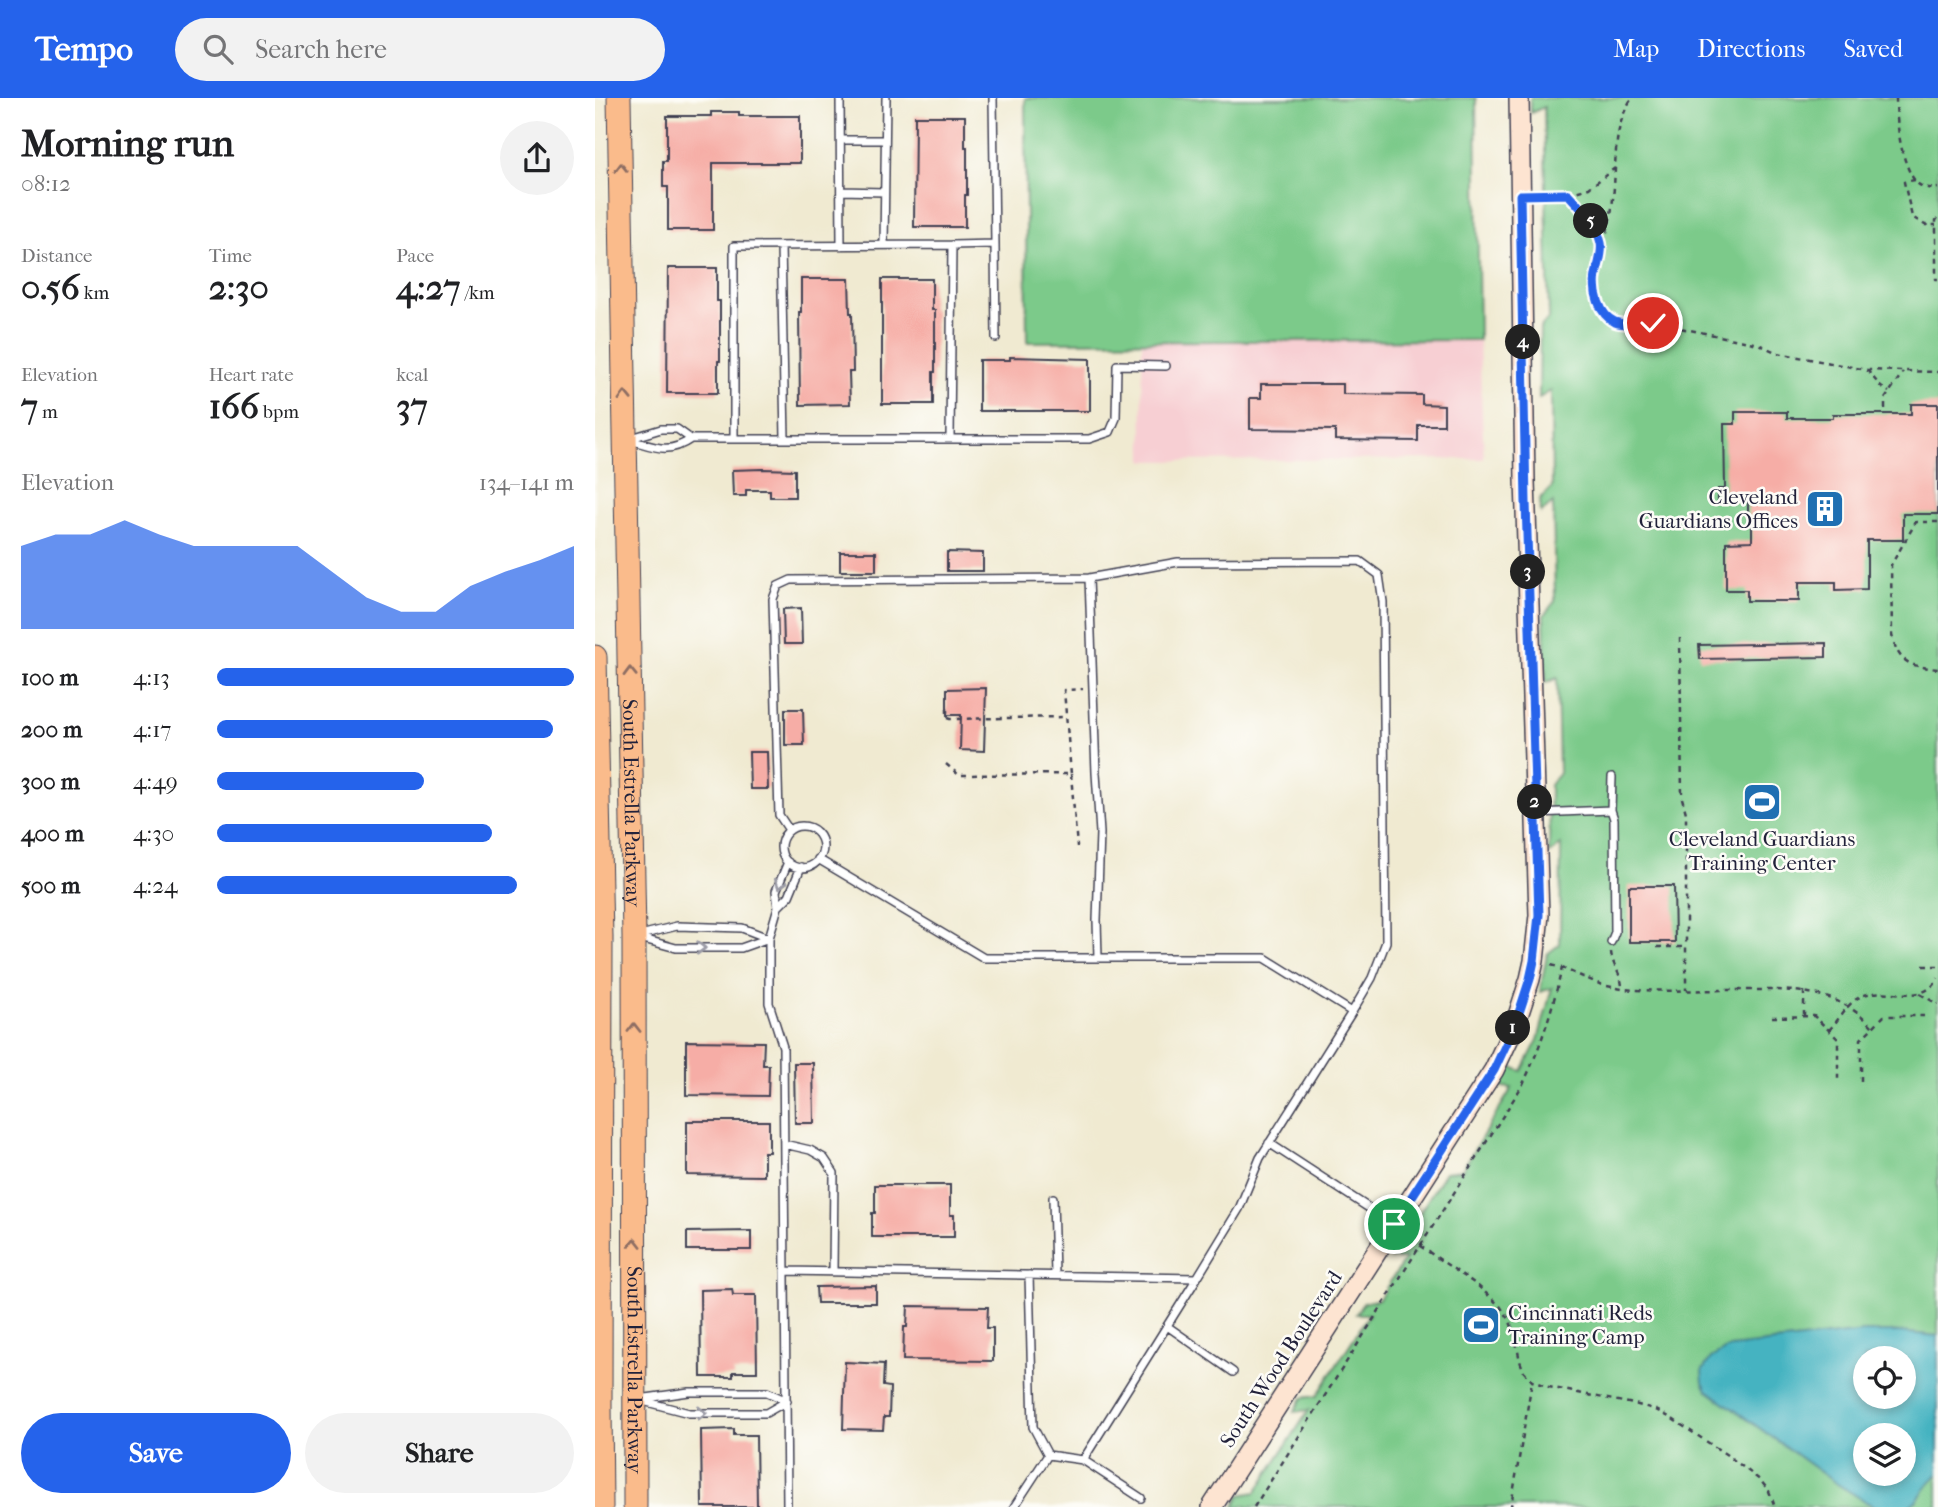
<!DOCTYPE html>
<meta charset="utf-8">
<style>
:root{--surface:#fff;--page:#f2f2f2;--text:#202124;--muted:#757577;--accent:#2563eb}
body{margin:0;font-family:"IM FELL French Canon",serif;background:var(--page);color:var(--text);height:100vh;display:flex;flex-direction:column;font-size:26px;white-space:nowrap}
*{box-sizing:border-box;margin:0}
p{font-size:23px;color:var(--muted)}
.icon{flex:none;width:38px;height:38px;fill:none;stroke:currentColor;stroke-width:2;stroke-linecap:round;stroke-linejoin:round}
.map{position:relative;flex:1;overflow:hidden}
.drawer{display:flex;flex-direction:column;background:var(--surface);width:595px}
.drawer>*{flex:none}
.buttons{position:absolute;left:1258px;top:1248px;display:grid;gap:14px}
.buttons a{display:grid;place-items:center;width:63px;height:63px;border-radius:50%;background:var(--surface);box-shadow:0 4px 10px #0003;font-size:35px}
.pin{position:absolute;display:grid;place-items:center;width:60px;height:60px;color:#fff;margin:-30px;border:4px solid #fff;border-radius:50%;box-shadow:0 2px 7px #0007}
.km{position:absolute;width:35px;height:35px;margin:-18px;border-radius:50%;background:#222;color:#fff;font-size:19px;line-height:35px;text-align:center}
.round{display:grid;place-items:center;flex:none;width:74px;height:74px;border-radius:37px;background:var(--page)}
.overview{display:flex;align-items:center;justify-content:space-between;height:119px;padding:0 21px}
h1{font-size:38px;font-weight:800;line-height:52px}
.stats{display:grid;grid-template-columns:repeat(3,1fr);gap:10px;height:119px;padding:7px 21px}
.stats div{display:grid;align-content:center}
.stats b{font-size:35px;font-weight:800}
.stats small{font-size:19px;font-weight:400}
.stats p{font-size:19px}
.chart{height:196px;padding:14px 21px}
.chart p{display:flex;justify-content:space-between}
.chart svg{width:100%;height:126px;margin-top:7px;fill:var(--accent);opacity:.7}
.cta{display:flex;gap:14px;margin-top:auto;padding:14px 21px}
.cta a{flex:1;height:80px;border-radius:42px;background:var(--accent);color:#fff;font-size:28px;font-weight:800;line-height:80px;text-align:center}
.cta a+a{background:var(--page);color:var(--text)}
ul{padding:0 21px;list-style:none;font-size:23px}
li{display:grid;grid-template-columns:112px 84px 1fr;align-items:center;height:52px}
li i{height:18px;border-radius:9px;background:var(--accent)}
header{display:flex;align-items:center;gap:42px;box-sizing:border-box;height:98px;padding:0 35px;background:var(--accent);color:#fff}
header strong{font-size:33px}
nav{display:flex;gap:38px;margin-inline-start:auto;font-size:24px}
.search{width:490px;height:63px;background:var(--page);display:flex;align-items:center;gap:18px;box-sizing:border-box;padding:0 24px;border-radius:38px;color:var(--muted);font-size:26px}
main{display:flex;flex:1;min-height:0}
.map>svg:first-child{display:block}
.built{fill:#f7cfd3}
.green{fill:#7cca8a;stroke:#4f7662;stroke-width:2;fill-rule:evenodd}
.water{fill:#45b3c1;stroke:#346a7e;stroke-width:2;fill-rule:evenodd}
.building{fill:#f6ada6}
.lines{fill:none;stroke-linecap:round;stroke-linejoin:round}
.lane-casing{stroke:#414052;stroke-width:10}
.secondary-casing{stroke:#414052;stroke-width:22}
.primary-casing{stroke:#414052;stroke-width:25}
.path{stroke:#414052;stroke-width:2.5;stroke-dasharray:5 5;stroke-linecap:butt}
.lane{stroke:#fff;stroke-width:7}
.secondary{stroke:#fde4d1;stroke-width:19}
.primary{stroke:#fabb8b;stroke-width:23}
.oneway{stroke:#8e6e63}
.oneway2{stroke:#9c9ca7}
.route-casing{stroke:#fff;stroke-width:14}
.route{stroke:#2563eb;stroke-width:9}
.labels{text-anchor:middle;stroke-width:5;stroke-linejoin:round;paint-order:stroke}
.poi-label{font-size:21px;fill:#22223b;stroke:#fdfcf7;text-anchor:end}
.street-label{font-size:21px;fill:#22223b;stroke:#fdfcf7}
</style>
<header>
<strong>Tempo</strong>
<div class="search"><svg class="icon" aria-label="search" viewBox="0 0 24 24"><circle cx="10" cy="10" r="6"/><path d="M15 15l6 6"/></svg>Search here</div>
<nav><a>Map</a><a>Directions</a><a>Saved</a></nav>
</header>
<main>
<section class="drawer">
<div class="overview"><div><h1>Morning run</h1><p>08:12</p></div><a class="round"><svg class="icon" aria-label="share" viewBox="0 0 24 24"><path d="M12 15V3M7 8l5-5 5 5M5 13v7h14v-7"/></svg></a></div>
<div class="stats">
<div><p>Distance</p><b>0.56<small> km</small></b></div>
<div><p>Time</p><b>2:30</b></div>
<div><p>Pace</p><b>4:27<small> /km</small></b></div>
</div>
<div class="stats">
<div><p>Elevation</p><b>7<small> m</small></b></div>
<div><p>Heart rate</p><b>166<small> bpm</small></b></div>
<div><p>kcal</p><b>37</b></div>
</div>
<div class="chart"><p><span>Elevation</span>134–141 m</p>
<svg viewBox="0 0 160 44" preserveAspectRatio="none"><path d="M0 44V15L10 11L20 11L30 6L40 11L50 15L60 15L70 15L80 15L90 24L100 33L110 38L120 38L130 29L140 24L150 20L160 15V44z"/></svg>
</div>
<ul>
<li><b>100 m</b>4:13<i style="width:100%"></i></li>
<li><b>200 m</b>4:17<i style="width:94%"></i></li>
<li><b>300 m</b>4:49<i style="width:58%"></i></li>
<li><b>400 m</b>4:30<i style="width:77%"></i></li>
<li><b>500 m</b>4:24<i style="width:84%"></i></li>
</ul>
<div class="cta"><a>Save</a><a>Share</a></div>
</section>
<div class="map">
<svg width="1343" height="1409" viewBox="0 0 1343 1409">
<rect width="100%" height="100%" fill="#fdfcf7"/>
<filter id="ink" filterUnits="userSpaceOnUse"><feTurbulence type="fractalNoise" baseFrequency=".0143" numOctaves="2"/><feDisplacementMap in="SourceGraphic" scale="14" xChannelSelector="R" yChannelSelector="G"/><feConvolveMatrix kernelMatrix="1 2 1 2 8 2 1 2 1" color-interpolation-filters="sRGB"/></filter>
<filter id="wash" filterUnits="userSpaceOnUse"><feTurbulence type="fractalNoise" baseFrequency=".00686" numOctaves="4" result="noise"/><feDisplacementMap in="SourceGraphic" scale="28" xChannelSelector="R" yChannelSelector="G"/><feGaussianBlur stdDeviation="1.57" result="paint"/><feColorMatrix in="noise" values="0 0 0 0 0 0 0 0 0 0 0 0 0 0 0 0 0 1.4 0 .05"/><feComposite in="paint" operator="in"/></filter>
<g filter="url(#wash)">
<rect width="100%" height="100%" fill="#f0ead1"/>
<path class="built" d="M884,242L889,361L548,363L547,243Z"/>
<path class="green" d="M430,0H881L884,242L432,244Z
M935,0H1343V1409H651V1407L639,1409L645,1397L661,1394L714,1312L699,1314L707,1300L722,1298L774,1216H761L768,1205L784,1201L810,1161H796L850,1074L867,1072L917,990L906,989L916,969L927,973L943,942L957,890L945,894L952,856L965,846L966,747L954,756L955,687L964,675L962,580L951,585L949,517L960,503L958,405L946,415L945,401L957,389L956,293L944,300L945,230L954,220L949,9L936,15ZM1270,1260H1309V1298H1270ZM1270,1337H1309V1376H1270Z"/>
<path class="water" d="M1268,1234H1305L1343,1238V1375L1321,1403L1313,1409H1282L1273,1405L1239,1384L1112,1292L1108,1284L1107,1273L1116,1260L1135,1249ZM1270,1260H1309V1298H1270ZM1270,1337H1309V1376H1270Z"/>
<g id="blocks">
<path class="building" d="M116,14H144V18H205V65H118V132H73V89H68V63H72V18H116Z
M320,18H370V49H372V97H370V129H319Z
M73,170H122V203H125V263H123V295H72Z
M206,181H254L255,215H257L258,274H254L255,306L205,307L204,214H206Z
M287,181H337V212H340V274H338V306H287Z
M415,259L495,261V313H384V262H415Z
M666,286H748V296L827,297V306L849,307V327H823V343L740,342V332L655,331V300H666Z
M1316,306H1343V416H1308V442H1272V491L1241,492V484H1204V503H1152V492H1131V444L1157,443V419H1153V403H1123V391H1130L1129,326H1140V314H1192V320H1238V316H1316Z
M168,371L200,372V399H175V392H151V398H138L137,372Z
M245,454H281V473H245Z
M352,454L388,455V473H352Z
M206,510L207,546H189L188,511Z
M1231,545V559L1105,561L1104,547Z
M391,590L389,653L365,652L366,617H352V591Z
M190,611H208L209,647H190Z
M154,654H172L173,691H155Z
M1034,788H1079L1080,844H1034Z
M91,943L169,944L168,967H174L173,998L91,997Z
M199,965H218L219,1025H200Z
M92,1023H174V1054H169V1078L92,1077Z
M280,1087H355V1117H359V1139H277V1115H280Z
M156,1133V1152H92V1134Z
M281,1188V1205H222L221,1189Z
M137,1191L138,1197H161L162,1274H138V1279H106L105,1192Z
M313,1208L393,1209L392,1230H398V1263L308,1262L309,1229H312Z
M250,1264L289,1266L288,1288L295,1289L294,1319H289L288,1332L248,1331Z
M139,1331V1337H161L162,1409H107L106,1332Z"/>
</g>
</g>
<g filter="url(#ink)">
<use href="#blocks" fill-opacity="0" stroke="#414052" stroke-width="2"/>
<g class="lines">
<g class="lane-casing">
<path id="lane" d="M245,0L246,148
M246,42H290
M246,93L289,94
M400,146L401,240
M289,147L291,0
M357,147L400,146L398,0
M186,148L190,340
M139,340V148L357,147L355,340
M33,341L66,331H82L96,341H494L515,334L521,320L522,267L571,268
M35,342C60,349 73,357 96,341
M494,480L501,675L505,735L502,822L503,860
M1016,712L1017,679
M941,715L1016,712L1019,721L1020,834L1016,844
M186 749a21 21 0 1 1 42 0a21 21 0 1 1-42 0Z
M194,732L184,717L178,501L183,488L196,482L494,480L583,464L765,463L784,477L788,504L791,844L777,880L757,914L670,860H389L223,761
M183,809L181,793L193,764
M41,838L82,828L147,830L173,840
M41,839L81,850H146L174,840
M674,1045L797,1125
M189,1046L215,1052L229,1060L239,1075L238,1173
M458,1100L460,1177
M191,1173L602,1180L488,1362L453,1357L419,1409
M434,1177L438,1329L453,1357
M602,1180L644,1111L665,1060L757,914
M572,1228L638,1274
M44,1301L94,1294H172L192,1303
M44,1302L94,1315H171L192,1303
M488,1362L546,1400
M192,1409L188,949L174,905V840L183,809L194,798L206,769"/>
</g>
<g class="secondary-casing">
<path id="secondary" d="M617,1409L899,972L920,927L935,881L939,863L944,817L930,382L924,0"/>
</g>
<g class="primary-casing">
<g id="primary">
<path id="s1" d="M24,0L39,838L40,1409"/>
<path d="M0,559L6,839L5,1307L6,1409"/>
</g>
</g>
<path class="path" d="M1301,0C1301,23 1306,68 1322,85C1327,90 1336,91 1343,90
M1020,70C1019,91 1018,113 1012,134C1011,139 1008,143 1006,148C1000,170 994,209 1018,223C1025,227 1059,226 1071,227L1163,246L1183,255L1272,272L1343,274
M1320,82L1309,84L1317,119L1330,127H1341
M943,96H973L994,90L1020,70C1021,45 1023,21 1037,0
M973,96L995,122L1006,145
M1343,121L1341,122V181H1343
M1272,272L1286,289L1294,294
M1290,311V301L1308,274
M1343,424H1321L1296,467L1297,537C1303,566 1316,568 1343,571
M1085,540L1087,700L1091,715V892
M352,610V620L355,621L471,619
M351,666L364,677L476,676L469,592L488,591
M476,676L482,749
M1062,849H1091
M1016,854C1017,868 1027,876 1027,890
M956,867L967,870L1007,887L1027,891C1065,894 1103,892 1141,892C1193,892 1240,888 1278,929
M1328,868H1343
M1209,893V918
M1325,896L1343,906
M1177,919L1219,918L1243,941V984
M1234,932C1244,922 1251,907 1263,900C1289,884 1327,911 1343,880
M1266,983V941L1289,918H1329
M825,1148L882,1187L905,1208L914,1221L919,1234L925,1263L929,1274L937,1283L954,1289L1043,1307L1059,1311L1076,1320L1132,1357L1165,1382L1174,1393L1180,1409
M659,1409L927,988C946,949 957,912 967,870
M918,1409L916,1408L937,1283"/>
<use href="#lane" class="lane"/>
<use href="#secondary" class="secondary"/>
<use href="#primary" class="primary"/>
</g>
<defs><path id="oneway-chevron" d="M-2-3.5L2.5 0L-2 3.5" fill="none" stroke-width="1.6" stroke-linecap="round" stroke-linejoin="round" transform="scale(1.75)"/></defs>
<g class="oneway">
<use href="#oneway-chevron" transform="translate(26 70) rotate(-91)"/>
<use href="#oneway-chevron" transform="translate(30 298) rotate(-91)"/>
<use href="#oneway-chevron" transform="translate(35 574) rotate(-91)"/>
<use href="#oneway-chevron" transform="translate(39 930) rotate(-90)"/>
<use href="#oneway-chevron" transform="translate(40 1145) rotate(-90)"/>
</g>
<g class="oneway2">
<use href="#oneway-chevron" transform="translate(185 786) rotate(107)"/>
<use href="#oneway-chevron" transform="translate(106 850) rotate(1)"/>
<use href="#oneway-chevron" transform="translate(107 1315)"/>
</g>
</g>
<g class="lines" filter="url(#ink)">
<g class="route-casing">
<path id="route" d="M799,1126L899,972L920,927L935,881L939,863L944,817L931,404L925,97L973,96C986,110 1002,126 1006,145C1008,154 1003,168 1001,177C998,193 1004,217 1020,224C1030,228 1047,225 1058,225"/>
</g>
<use href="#route" class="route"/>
</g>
<defs>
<g id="building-square" transform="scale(2.0125)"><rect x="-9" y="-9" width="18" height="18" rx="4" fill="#1f6fb2" stroke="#fdfcf7"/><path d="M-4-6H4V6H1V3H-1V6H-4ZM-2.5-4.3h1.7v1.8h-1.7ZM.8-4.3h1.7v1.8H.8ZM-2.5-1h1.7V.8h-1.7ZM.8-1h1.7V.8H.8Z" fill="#fff"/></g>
<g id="stadium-square" transform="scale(2.0125)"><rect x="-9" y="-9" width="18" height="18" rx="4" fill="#1f6fb2" stroke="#fdfcf7"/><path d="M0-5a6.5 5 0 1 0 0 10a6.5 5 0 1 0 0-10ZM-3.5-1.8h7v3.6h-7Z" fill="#fff"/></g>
</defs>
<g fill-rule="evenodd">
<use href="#building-square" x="1230" y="411"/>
<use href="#stadium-square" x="1167" y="704"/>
<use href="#stadium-square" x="886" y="1227"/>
</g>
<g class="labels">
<g class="poi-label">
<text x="1203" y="406">Cleveland<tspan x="1203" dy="24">Guardians Offices</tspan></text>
<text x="1167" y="748" text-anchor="middle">Cleveland Guardians<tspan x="1167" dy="24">Training Center</tspan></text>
<text x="913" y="1222" text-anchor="start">Cincinnati Reds<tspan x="913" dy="24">Training Camp</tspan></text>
</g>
<g class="street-label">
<text dy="7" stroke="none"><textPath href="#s1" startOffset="705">South Estrella Parkway</textPath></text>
<text transform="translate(686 1261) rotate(-57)" y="7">South Wood Boulevard</text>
<text dy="7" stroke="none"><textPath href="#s1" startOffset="1272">South Estrella Parkway</textPath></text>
</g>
</g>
</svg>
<div class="buttons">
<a><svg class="icon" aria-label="locate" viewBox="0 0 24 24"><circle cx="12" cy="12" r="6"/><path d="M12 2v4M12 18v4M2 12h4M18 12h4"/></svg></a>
<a><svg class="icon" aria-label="layers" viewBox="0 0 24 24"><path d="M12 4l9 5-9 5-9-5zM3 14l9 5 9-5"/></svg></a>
</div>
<div class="pin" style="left:799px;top:1126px;background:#1e9e55"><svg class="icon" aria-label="arrive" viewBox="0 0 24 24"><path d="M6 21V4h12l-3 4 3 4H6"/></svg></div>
<div class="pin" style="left:1058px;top:225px;background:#d93025"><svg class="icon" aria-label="check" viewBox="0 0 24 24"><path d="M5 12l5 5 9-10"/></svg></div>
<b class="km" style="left:918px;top:930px">1</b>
<b class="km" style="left:940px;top:704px">2</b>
<b class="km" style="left:933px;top:474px">3</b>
<b class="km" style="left:928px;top:244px">4</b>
<b class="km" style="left:996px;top:123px">5</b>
</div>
</main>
